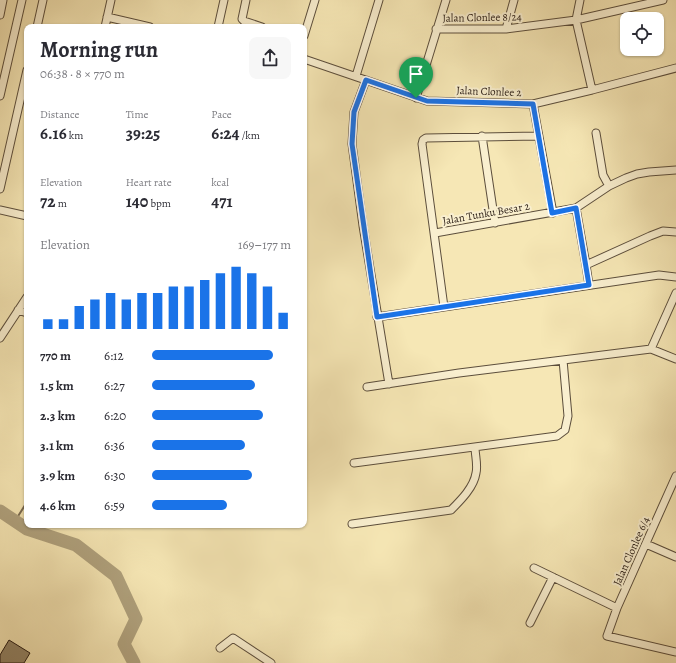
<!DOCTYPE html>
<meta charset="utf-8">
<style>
:root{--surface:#fff;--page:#f7f7f7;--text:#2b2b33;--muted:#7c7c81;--accent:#1a73e8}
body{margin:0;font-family:Alegreya,serif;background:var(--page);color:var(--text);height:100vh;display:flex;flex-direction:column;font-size:15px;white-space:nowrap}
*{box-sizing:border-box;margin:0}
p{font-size:13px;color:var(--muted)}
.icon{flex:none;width:22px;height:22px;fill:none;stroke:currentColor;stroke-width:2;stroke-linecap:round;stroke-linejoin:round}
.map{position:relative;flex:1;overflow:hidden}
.details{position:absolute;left:24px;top:24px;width:283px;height:504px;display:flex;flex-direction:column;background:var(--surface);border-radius:8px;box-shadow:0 1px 3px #0004}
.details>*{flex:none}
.buttons{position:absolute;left:620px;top:12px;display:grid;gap:8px}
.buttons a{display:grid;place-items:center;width:44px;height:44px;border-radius:8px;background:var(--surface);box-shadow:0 1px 3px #0004;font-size:20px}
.pin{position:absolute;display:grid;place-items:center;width:34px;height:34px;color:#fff;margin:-41px -17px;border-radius:50% 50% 50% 0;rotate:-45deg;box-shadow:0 0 4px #0007}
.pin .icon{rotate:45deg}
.round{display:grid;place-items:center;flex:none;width:42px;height:42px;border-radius:8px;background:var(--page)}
.overview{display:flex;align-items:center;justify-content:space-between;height:68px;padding:0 16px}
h1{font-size:22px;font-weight:700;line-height:30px}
.stats{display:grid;grid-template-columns:repeat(3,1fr);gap:6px;height:68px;padding:4px 16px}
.stats div{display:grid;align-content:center}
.stats b{font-size:17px;font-weight:700}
.stats small{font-size:11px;font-weight:400}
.stats p{font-size:11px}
.chart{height:112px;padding:8px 16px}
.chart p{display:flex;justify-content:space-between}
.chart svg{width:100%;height:72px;margin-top:4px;stroke:var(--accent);stroke-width:6}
ul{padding:0 16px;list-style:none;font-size:13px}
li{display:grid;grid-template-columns:64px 48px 1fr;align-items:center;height:30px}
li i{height:10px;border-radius:5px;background:var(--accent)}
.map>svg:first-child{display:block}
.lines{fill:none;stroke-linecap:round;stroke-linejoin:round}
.stream{stroke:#7a6c53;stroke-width:2}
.river{stroke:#b0a27e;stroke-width:13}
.building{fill:#938567;stroke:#281b13}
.minor-casing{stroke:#5c4e3c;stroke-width:9}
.minor{stroke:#f9efcf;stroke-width:7}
.route-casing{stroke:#fff;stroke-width:8}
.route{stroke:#1a73e8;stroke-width:5}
.labels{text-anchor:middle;stroke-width:4;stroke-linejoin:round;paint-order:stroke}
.street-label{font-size:11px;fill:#281b13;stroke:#f9efcf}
</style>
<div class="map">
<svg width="676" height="663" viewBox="0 0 676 663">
<rect width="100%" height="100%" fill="#f6e7b5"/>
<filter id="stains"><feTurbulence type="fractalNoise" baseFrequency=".005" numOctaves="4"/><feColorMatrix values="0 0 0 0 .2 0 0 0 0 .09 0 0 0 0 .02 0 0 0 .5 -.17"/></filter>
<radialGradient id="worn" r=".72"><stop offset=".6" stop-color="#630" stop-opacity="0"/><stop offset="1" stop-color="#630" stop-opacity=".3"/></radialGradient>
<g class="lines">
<path class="stream" d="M15,521L27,502"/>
<path class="river" d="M0,511L27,529L76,545L116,576L136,619L124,644L134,663"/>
</g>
<path class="building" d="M9,640L30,653L24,663H0V655Z"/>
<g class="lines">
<g class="minor-casing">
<path id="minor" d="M246,0L242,19L244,21L262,27
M580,0L576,20L663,0
M0,15L3,0
M107,17L150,27
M37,27L43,0
M105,27L111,0
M218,27L224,0
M436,29H506L576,20L592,90
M506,29L514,0
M304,36L315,0
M304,59L427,101L533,104L592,90L676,68
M356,76L379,0
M366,80L354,112L352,144L363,226L389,384
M0,96L22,0
M416,98L446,0
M533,104L553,213
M596,133L603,175L609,186
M482,136L495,223
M0,189L27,70
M576,208L586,265
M0,210L27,216
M435,233L576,208L609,186L626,178L637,174L649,172L676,170
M589,285L586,265L650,236L663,231L676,232
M444,307L422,144L423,140L426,138L539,136
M18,310L27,313
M377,317L659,275L676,277
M0,338L27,297
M651,349L676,293
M367,387L459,373L651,349L676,359
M354,463L557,436L565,430L568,416L563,360
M676,476L617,608L607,636L676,652
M352,524L451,510C461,500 474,487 476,473C478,465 475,455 475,447
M646,544L676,557
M534,568L617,608
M530,623L553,577
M220,648L233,638L271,663"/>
</g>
<use href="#minor" class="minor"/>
</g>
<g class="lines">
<g class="route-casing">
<path id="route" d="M366,80L427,101L533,104L552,213L576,208L589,285L377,317L352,144L354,112Z"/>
</g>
<use href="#route" class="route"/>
</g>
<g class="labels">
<g class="street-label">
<text transform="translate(482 17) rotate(-1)" y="4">Jalan Clonlee 8/24</text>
<text transform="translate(489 91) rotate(2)" y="4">Jalan Clonlee 2</text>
<text transform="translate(486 213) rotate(-10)" y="4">Jalan Tunku Besar 2</text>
<text transform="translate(631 551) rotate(-66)" y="4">Jalan Clonlee 6/4</text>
</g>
</g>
<rect width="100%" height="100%" filter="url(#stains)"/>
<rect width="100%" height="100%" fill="url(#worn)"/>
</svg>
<div class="buttons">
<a><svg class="icon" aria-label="locate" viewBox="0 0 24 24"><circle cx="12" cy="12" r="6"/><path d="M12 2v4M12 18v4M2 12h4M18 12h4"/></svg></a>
</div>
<div class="pin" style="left:416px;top:98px;background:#1e9e55"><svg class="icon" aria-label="arrive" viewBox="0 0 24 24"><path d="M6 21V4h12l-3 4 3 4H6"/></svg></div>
<section class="details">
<div class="overview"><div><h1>Morning run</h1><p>06:38 · 8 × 770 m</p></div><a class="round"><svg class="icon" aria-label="share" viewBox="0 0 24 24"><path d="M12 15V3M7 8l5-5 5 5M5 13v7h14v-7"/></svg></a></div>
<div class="stats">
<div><p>Distance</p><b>6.16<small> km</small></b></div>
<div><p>Time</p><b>39:25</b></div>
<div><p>Pace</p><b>6:24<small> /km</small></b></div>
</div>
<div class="stats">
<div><p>Elevation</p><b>72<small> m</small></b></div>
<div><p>Heart rate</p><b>140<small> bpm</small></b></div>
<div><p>kcal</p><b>471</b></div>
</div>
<div class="chart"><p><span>Elevation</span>169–177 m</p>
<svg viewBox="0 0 160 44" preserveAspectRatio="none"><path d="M5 44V38M15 44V38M25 44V30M35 44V26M45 44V22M55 44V26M65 44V22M75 44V22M85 44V18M95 44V18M105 44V14M115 44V10M125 44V6M135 44V10M145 44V18M155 44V34"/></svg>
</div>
<ul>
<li><b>770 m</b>6:12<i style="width:87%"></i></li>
<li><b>1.5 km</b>6:27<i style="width:74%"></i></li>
<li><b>2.3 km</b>6:20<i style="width:80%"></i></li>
<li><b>3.1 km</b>6:36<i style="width:67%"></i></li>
<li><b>3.9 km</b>6:30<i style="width:72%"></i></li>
<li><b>4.6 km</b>6:59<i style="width:54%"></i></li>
</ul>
</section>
</div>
